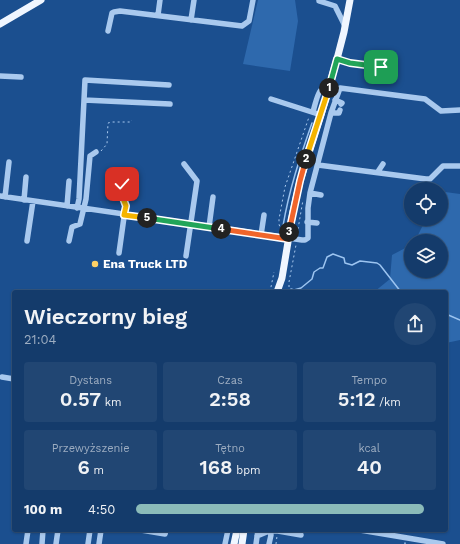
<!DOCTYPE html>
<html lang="pl">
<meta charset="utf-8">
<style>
:root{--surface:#143b6b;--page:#214673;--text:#f1f3f6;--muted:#9dadc1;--line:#33557e;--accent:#8bbbb9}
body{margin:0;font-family:"Work Sans",sans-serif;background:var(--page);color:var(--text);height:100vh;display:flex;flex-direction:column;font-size:15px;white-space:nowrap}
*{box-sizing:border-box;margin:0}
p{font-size:13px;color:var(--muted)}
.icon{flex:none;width:22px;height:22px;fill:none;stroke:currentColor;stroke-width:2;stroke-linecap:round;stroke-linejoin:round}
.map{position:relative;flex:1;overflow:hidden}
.drawer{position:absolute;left:12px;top:290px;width:436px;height:242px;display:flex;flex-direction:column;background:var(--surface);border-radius:4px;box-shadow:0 1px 3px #0004,0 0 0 1px var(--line)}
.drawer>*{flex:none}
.buttons{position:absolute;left:404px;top:182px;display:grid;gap:8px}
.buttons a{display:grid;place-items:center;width:44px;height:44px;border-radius:50%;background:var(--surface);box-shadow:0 1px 3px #0004,0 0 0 1px var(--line);font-size:20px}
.pin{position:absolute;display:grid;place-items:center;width:34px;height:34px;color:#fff;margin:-17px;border-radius:8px;box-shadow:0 2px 6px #0006}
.km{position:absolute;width:20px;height:20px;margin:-10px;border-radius:50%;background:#222;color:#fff;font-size:11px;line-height:20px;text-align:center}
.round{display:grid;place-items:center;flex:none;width:42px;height:42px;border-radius:21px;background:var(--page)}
.headline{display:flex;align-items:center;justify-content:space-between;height:68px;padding:0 12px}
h1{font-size:22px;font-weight:600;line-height:30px}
.stats{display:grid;grid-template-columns:repeat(3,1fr);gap:6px;height:68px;padding:4px 12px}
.stats div{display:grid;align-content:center;border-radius:4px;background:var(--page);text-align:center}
.stats b{font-size:20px;font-weight:600}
.stats small{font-size:11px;font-weight:400}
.stats p{font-size:11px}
ul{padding:0 12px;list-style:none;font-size:13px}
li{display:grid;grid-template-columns:64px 48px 1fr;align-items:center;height:30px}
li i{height:10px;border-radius:5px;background:var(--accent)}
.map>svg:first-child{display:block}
.green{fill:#2e69ad}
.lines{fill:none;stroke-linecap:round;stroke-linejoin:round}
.stream{stroke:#9cc4f0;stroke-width:1.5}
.path{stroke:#a9c9ee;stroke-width:1;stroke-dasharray:2 3;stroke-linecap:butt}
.minor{stroke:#a9c9ee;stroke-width:5.5}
.major{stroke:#f0f6ff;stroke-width:7}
.split-1-casing{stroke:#fff;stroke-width:8}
.split-2-casing{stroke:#fff;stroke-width:8}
.split-3-casing{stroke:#fff;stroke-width:8}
.split-4-casing{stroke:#fff;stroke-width:8}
.split-5-casing{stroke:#fff;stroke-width:8}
.split-6-casing{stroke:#fff;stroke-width:8}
.split-1{stroke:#22a559;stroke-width:5}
.split-2{stroke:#f5b400;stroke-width:5}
.split-3{stroke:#f0652b;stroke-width:5}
.split-4{stroke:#f0652b;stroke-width:5}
.split-5{stroke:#22a559;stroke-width:5}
.split-6{stroke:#f5b400;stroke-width:5}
.poi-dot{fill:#ffd166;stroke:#1b4f8f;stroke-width:1.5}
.labels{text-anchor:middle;stroke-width:4;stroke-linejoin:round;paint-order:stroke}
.poi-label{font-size:12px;font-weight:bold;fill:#fff;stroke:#1b4f8f;text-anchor:start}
</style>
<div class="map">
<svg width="460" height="544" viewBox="0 0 460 544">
<rect width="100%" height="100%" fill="#1b4f8f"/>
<path class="green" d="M258,0H295L298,21L290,71L243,64Z
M445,192L460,194V340L446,343V292H374L390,279L392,255L411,245V271H441V241H415L426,219H441V194Z"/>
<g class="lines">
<path class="stream" d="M283,226C289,190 300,157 312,123
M291,289L294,290L301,288L312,279L314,272L320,268H323L327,257L333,254L344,258L345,263L352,265L360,261L377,263L380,265L401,292
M446,314L460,320
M406,530V532
M405,543V544"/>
<path class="path" d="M101,151L107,144L108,123L112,122H130L132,120
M281,231L279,224V219L285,187L309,117
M297,234L298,229L303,200
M270,292L274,272
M289,292V282L296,245
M276,544L277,536"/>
<path class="minor" d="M319,0V1L335,6L345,26
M158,15L160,0
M191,20L194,0
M108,31L112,13L114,12L120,11L242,26L249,21L253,0
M337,59L350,63L381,67
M0,76L21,77
M271,99L321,115
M84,100L170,104
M335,100L342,103L341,104
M313,112C314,108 318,92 321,90C324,89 326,90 328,90
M331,113H339L340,110
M184,164L197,181L186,256
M318,165L426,179H430L443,166H460
M379,173V170L383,164
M310,193L321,195
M0,196L302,240H305L308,238V208L310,193L331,113L340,88L425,99L441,111L460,110
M5,197L9,162
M24,200L26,177
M67,206L69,181
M77,208L79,199L85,80L169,85
M307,222L317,223
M209,227L213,197
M261,235L264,215
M27,241L33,201
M69,241L72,227L80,224L86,199L90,156L96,152
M119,253L125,210L126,206L121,193L122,184
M2,377L14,379
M141,530L165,534L166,530
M360,530L443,544
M257,536L269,531
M26,544L28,530
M42,544L43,530
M56,544L58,530
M88,544L90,530
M99,544L101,530
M225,544L228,530
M256,544L258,530
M269,544L271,535L269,531H278L301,535"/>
<path class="major" d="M0,24L41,0
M277,292L282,278L293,212L300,181L321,115L337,59L344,32L350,0
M234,544L237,530
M242,544L244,530"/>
</g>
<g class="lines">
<g class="split-1-casing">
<path id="split-1" d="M329,88L337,59L350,63L381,67"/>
</g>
<g class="split-2-casing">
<path id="split-2" d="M306,159L329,88"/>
</g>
<g class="split-3-casing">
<path id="split-3" d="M289,232L300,181L306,159"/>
</g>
<g class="split-4-casing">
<path id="split-4" d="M221,229L288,239L289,232"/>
</g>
<g class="split-5-casing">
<path id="split-5" d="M147,218L221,229"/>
</g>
<g class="split-6-casing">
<path id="split-6" d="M122,184L121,193L126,206L124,215L147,218"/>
</g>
<use href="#split-1" class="split-1"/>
<use href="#split-2" class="split-2"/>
<use href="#split-3" class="split-3"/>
<use href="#split-4" class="split-4"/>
<use href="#split-5" class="split-5"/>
<use href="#split-6" class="split-6"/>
</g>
<circle class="poi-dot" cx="95" cy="264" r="4"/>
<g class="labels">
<g class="poi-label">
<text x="103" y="268">Ena Truck LTD</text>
</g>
</g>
</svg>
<div class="buttons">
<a><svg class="icon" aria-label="locate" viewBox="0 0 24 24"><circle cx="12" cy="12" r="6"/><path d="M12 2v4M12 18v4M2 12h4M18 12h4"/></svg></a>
<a><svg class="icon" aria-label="layers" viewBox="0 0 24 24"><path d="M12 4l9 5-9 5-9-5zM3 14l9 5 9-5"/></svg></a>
</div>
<div class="pin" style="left:381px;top:67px;background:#1e9e55"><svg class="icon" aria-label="arrive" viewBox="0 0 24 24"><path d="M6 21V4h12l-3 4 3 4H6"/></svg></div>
<div class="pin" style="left:122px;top:184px;background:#d93025"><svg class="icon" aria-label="check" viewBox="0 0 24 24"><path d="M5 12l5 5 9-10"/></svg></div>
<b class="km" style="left:329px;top:88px">1</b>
<b class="km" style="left:306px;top:159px">2</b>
<b class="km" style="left:289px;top:232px">3</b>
<b class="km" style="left:221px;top:229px">4</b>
<b class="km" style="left:147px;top:218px">5</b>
<section class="drawer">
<div class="headline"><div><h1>Wieczorny bieg</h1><p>21:04</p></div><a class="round"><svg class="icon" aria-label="share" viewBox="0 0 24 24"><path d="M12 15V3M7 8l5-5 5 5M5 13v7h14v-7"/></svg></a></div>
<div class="stats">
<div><p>Dystans</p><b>0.57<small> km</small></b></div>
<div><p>Czas</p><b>2:58</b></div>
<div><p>Tempo</p><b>5:12<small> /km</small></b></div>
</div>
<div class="stats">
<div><p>Przewyższenie</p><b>6<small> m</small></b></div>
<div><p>Tętno</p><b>168<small> bpm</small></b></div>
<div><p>kcal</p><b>40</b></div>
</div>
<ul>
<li><b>100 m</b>4:50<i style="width:96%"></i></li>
</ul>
</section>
</div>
